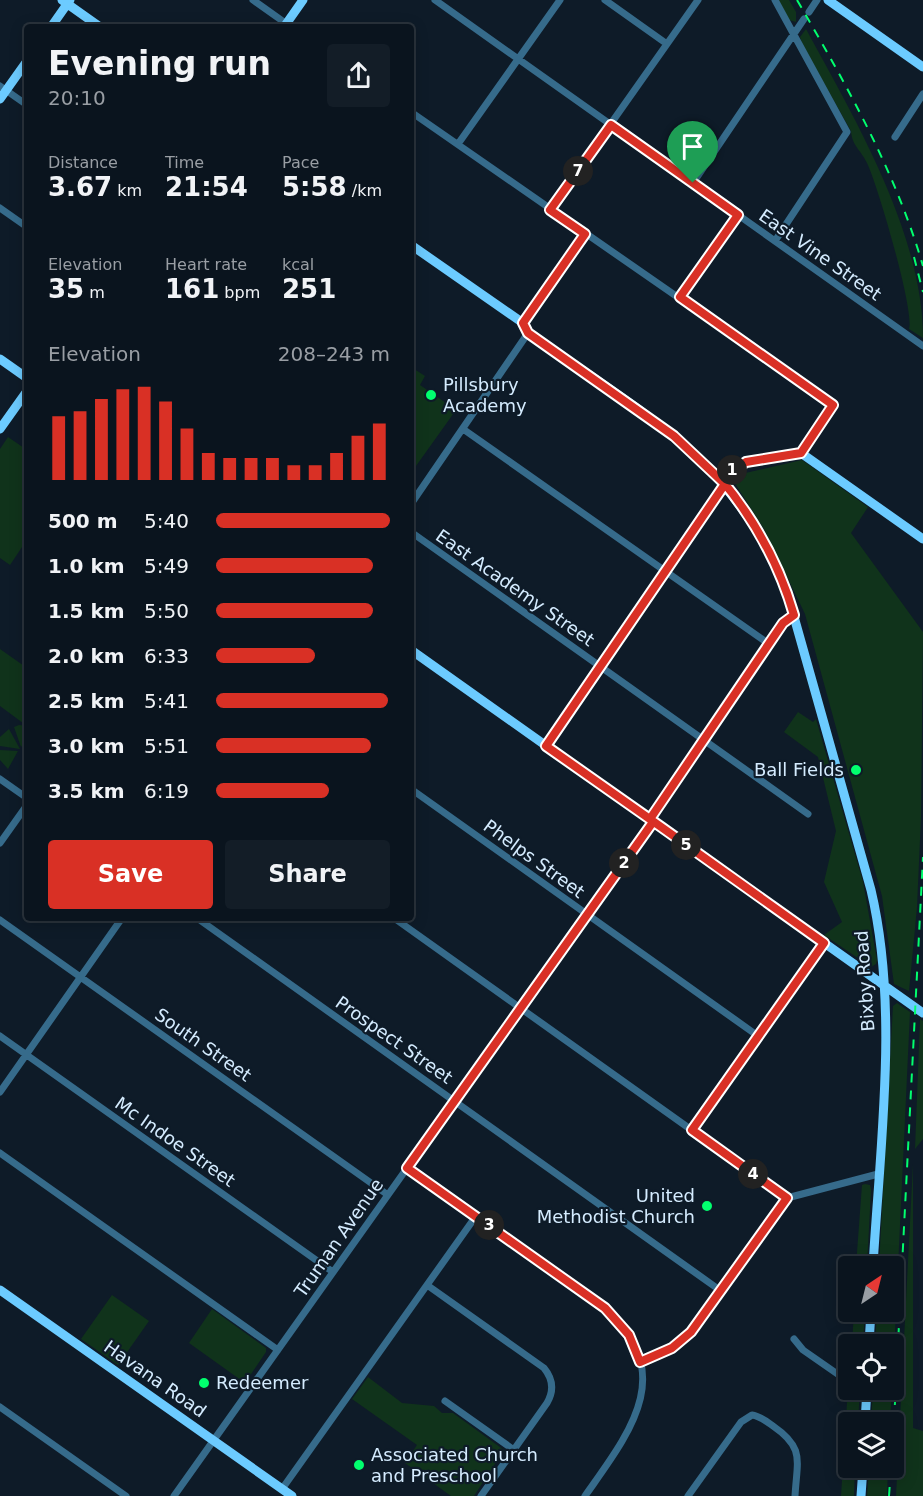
<!DOCTYPE html>
<meta charset="utf-8">
<style>
:root{--surface:#0a141e;--page:#131d27;--text:#f1f3f6;--muted:#999ea4;--line:#2a333c;--accent:#d93025}
body{margin:0;font-family:"DejaVu Sans",sans-serif;background:var(--page);color:var(--text);height:100vh;display:flex;flex-direction:column;font-size:22px;white-space:nowrap}
*{box-sizing:border-box;margin:0}
p{font-size:20px;color:var(--muted)}
.icon{flex:none;width:33px;height:33px;fill:none;stroke:currentColor;stroke-width:2;stroke-linecap:round;stroke-linejoin:round}
.map{position:relative;flex:1;overflow:hidden}
.drawer{position:absolute;left:24px;top:24px;width:390px;height:897px;display:flex;flex-direction:column;background:var(--surface);border-radius:6px;box-shadow:0 3px 15px #0003,0 0 0 2px var(--line)}
.drawer>*{flex:none}
.needle{width:39px;rotate:35deg}
.buttons{position:absolute;left:838px;top:1256px;display:grid;gap:12px}
.buttons a{display:grid;place-items:center;width:66px;height:66px;border-radius:6px;background:var(--surface);box-shadow:0 3px 15px #0003,0 0 0 2px var(--line);font-size:30px}
.pin{position:absolute;display:grid;place-items:center;width:51px;height:51px;color:#fff;margin:-62px -26px;border-radius:50% 50% 50% 0;rotate:-45deg;box-shadow:0 0 6px #0007}
.pin .icon{rotate:45deg}
.km{position:absolute;width:30px;height:30px;margin:-15px;border-radius:50%;background:#222;color:#fff;font-size:16px;line-height:30px;text-align:center}
.round{display:grid;place-items:center;flex:none;width:63px;height:63px;border-radius:6px;background:var(--page)}
.head{display:flex;align-items:center;justify-content:space-between;height:102px;padding:0 24px}
h1{font-size:33px;font-weight:600;line-height:45px}
.metrics{display:grid;grid-template-columns:repeat(3,1fr);gap:9px;height:102px;padding:6px 24px}
.metrics div{display:grid;align-content:center}
.metrics b{font-size:26px;font-weight:600}
.metrics small{font-size:16px;font-weight:400}
.metrics p{font-size:16px}
.chart{height:168px;padding:12px 24px}
.chart p{display:flex;justify-content:space-between}
.chart svg{width:100%;height:108px;margin-top:6px;stroke:var(--accent);stroke-width:6}
.primary-button{display:flex;gap:12px;margin-top:auto;padding:12px 24px}
.primary-button a{flex:1;height:69px;border-radius:6px;background:var(--accent);color:#fff;font-size:24px;font-weight:600;line-height:69px;text-align:center}
.primary-button a+a{background:var(--page);color:var(--text)}
ul{padding:0 24px;list-style:none;font-size:20px}
li{display:grid;grid-template-columns:96px 72px 1fr;align-items:center;height:45px}
li i{height:15px;border-radius:8px;background:var(--accent)}
.map>svg:first-child{display:block}
.green{fill:#10331b}
.lines{fill:none;stroke-linecap:round;stroke-linejoin:round}
.street{stroke:#366b8b;stroke-width:7}
.secondary{stroke:#6ccbff;stroke-width:9}
.rail{stroke:#01ff6e;stroke-width:2;stroke-dasharray:9 8;stroke-linecap:butt}
.route-casing{stroke:#fff;stroke-width:12}
.route{stroke:#d93025;stroke-width:8}
.poi-dot{fill:#01ff6e;stroke:#0e1b28;stroke-width:2}
.labels{text-anchor:middle;stroke-width:4.5;stroke-linejoin:round;paint-order:stroke}
.street-label{font-size:18px;fill:#d5ecff;stroke:#0e1b28}
.poi-label{font-size:18px;fill:#d5ecff;stroke:#0e1b28;text-anchor:start}
</style>
<div class="map">
<svg width="923" height="1496" viewBox="0 0 923 1496">
<rect width="100%" height="100%" fill="#0e1b28"/>
<path class="green" d="M778,0H789L796,12V22L789,20Z
M806,29C855,119 923,234 923,338L909,329C915,312 877,183 867,163C861,150 852,146 851,131L803,46L800,37Z
M411,367L425,376L420,385L456,410L411,473Z
M8,437L27,450V546L24,544L10,565L0,558V449Z
M802,460L868,507L851,533L923,632L921,817L917,907L909,991L894,984L882,896L805,614L764,529L736,485L741,474Z
M0,649L27,668V726L0,706Z
M798,712L813,722L816,719L863,882L877,960L876,964L871,967L824,935L842,922L824,882L836,831L818,757L784,732Z
M19,725L27,726V740L21,747L14,727Z
M9,729L20,749L0,746V737Z
M0,750L18,751L8,769L0,760Z
M897,1003L910,1012L894,1353V1344H875L877,1311H894V1266H879L893,1006Z
M920,1019L923,1021V1139L915,1149Z
M913,1164V1428L923,1431V1496H896Z
M865,1184L870,1185L871,1190L867,1266H856L862,1185Z
M112,1295L149,1321L118,1365L81,1339Z
M212,1309L266,1348V1352L245,1383L189,1343Z
M854,1311H865L863,1344H852Z
M368,1377L402,1403L434,1406L442,1413H453L504,1450L474,1496H451L405,1463L417,1445L352,1399Z
M848,1387L860,1390L858,1422H849V1467H855L854,1496H841Z
M873,1389H892L890,1422H871Z
M869,1467H888L887,1496H867Z"/>
<g class="lines">
<path class="street" d="M253,0L291,27
M435,0L923,346
M605,0L667,44
M809,12L817,0
M0,86L27,105
M411,112L833,405L801,453
M895,137L923,94
M458,144L560,0
M693,183L804,19
M0,208L27,227
M550,210L698,0
M775,241L847,132L775,0
M680,297L738,215
M523,323L585,234
M463,429L769,644
M411,504L528,333
M411,532L808,814
M546,745L725,484
M0,779L27,798
M411,789L758,1036
M650,819L783,623L794,615
M0,843L27,805
M197,918L721,1291
M394,918L787,1198
M0,920L388,1195
M0,1036L333,1272
M0,1092L122,918
M692,1129L824,943
M0,1153L278,1350
M407,1168L605,1309C680,1373 627,1436 585,1496
M787,1198L878,1174
M427,1285L544,1368C553,1379 554,1391 547,1403L481,1496
M794,1339L803,1350L849,1382
M640,1362L672,1348L691,1332L787,1198
M445,1401L514,1450
M0,1407L126,1496
M282,1489L476,1216
M174,1496L653,822
M688,1496L741,1422L752,1415C760,1416 766,1421 773,1426C805,1448 797,1460 795,1496"/>
<path class="secondary" d="M62,0L100,27
M828,0L923,67
M51,27L70,0
M284,27L303,0
M0,99L27,61
M411,245L523,323L528,333C640,412 741,462 789,599L871,890C899,1008 880,1145 873,1266
M0,359L27,378
M0,429L27,391
M721,479L746,462L801,453L923,539
M411,650L923,1013
M0,1290L292,1496
M869,1344L871,1311
M865,1422L867,1389
M861,1496L863,1467"/>
<path class="rail" d="M797,0C847,86 895,170 923,266
M914,257L923,292
M894,1422L923,857
M889,1496L891,1467"/>
</g>
<g class="lines">
<g class="route-casing">
<path id="route" d="M693,183L738,215L680,297L833,405L801,453L746,462L721,479C755,520 779,563 794,615L783,623L650,819L653,822L407,1168L605,1308L629,1335L640,1362L672,1348L691,1332L787,1198L692,1130L824,943C732,877 639,811 546,746L725,484L674,436L528,333L523,323L585,234L550,210L611,125L693,183"/>
</g>
<use href="#route" class="route"/>
</g>
<g class="poi-dot">
<circle cx="431" cy="395" r="6"/>
<circle cx="856" cy="770" r="6"/>
<circle cx="707" cy="1206" r="6"/>
<circle cx="204" cy="1383" r="6"/>
<circle cx="359" cy="1465" r="6"/>
</g>
<g class="labels">
<g class="street-label">
<text transform="translate(820 255) rotate(35)" y="6">East Vine Street</text>
<text transform="translate(515 588) rotate(35)" y="6">East Academy Street</text>
<text transform="translate(534 859) rotate(36)" y="6">Phelps Street</text>
<text transform="translate(865 981) rotate(-94)" y="6">Bixby Road</text>
<text transform="translate(394 1040) rotate(35)" y="6">Prospect Street</text>
<text transform="translate(203 1045) rotate(35)" y="6">South Street</text>
<text transform="translate(175 1142) rotate(35)" y="6">Mc Indoe Street</text>
<text transform="translate(339 1238) rotate(-55)" y="6">Truman Avenue</text>
<text transform="translate(155 1379) rotate(35)" y="6">Havana Road</text>
</g>
<g class="poi-label">
<text x="443" y="391">Pillsbury<tspan x="443" dy="21">Academy</tspan></text>
<text x="844" y="776" text-anchor="end">Ball Fields</text>
<text x="695" y="1202" text-anchor="end">United<tspan x="695" dy="21">Methodist Church</tspan></text>
<text x="216" y="1389">Redeemer</text>
<text x="371" y="1461">Associated Church<tspan x="371" dy="21">and Preschool</tspan></text>
</g>
</g>
</svg>
<div class="buttons">
<a><svg class="needle" viewBox="-14 -14 28 28"><path d="M0-13l5 13h-10z" fill="#e53935"/><path d="M0 13l5-13h-10z" fill="#999ea4"/></svg></a>
<a><svg class="icon" aria-label="locate" viewBox="0 0 24 24"><circle cx="12" cy="12" r="6"/><path d="M12 2v4M12 18v4M2 12h4M18 12h4"/></svg></a>
<a><svg class="icon" aria-label="layers" viewBox="0 0 24 24"><path d="M12 4l9 5-9 5-9-5zM3 14l9 5 9-5"/></svg></a>
</div>
<div class="pin" style="left:693px;top:183px;background:#1e9e55"><svg class="icon" aria-label="arrive" viewBox="0 0 24 24"><path d="M6 21V4h12l-3 4 3 4H6"/></svg></div>
<b class="km" style="left:732px;top:470px">1</b>
<b class="km" style="left:624px;top:863px">2</b>
<b class="km" style="left:489px;top:1225px">3</b>
<b class="km" style="left:753px;top:1174px">4</b>
<b class="km" style="left:686px;top:845px">5</b>
<b class="km" style="left:578px;top:171px">7</b>
<section class="drawer">
<div class="head"><div><h1>Evening run</h1><p>20:10</p></div><a class="round"><svg class="icon" aria-label="share" viewBox="0 0 24 24"><path d="M12 15V3M7 8l5-5 5 5M5 13v7h14v-7"/></svg></a></div>
<div class="metrics">
<div><p>Distance</p><b>3.67<small> km</small></b></div>
<div><p>Time</p><b>21:54</b></div>
<div><p>Pace</p><b>5:58<small> /km</small></b></div>
</div>
<div class="metrics">
<div><p>Elevation</p><b>35<small> m</small></b></div>
<div><p>Heart rate</p><b>161<small> bpm</small></b></div>
<div><p>kcal</p><b>251</b></div>
</div>
<div class="chart"><p><span>Elevation</span>208–243 m</p>
<svg viewBox="0 0 160 44" preserveAspectRatio="none"><path d="M5 44V18M15 44V16M25 44V11M35 44V7M45 44V6M55 44V12M65 44V23M75 44V33M85 44V35M95 44V35M105 44V35M115 44V38M125 44V38M135 44V33M145 44V26M155 44V21"/></svg>
</div>
<ul>
<li><b>500 m</b>5:40<i style="width:100%"></i></li>
<li><b>1.0 km</b>5:49<i style="width:90%"></i></li>
<li><b>1.5 km</b>5:50<i style="width:90%"></i></li>
<li><b>2.0 km</b>6:33<i style="width:57%"></i></li>
<li><b>2.5 km</b>5:41<i style="width:99%"></i></li>
<li><b>3.0 km</b>5:51<i style="width:89%"></i></li>
<li><b>3.5 km</b>6:19<i style="width:65%"></i></li>
</ul>
<div class="primary-button"><a>Save</a><a>Share</a></div>
</section>
</div>
